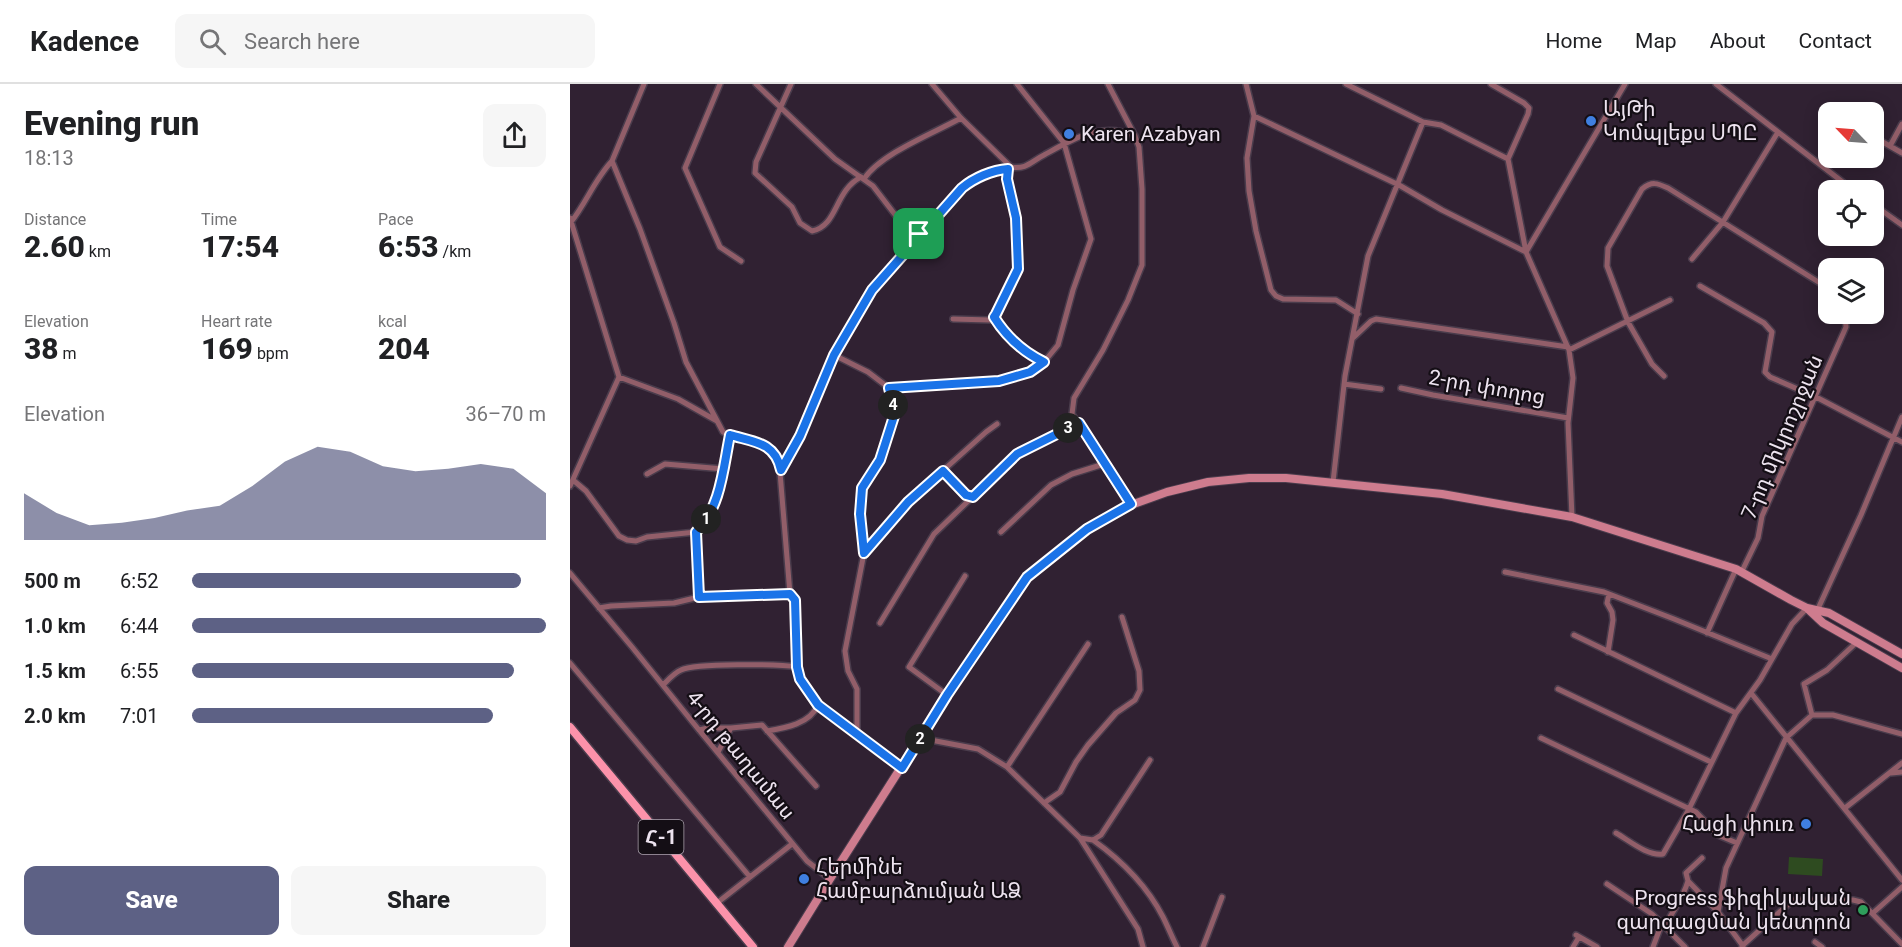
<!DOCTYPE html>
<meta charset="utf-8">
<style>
:root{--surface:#fff;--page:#f6f6f6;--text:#202124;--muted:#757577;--line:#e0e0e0;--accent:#5d6185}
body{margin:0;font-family:Roboto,"Noto Sans Armenian",sans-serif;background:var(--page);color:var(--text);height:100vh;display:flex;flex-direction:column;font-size:22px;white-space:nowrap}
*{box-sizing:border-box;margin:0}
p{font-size:20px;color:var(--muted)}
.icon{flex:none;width:33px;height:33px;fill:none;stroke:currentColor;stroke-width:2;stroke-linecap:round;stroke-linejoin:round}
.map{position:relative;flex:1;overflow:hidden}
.drawer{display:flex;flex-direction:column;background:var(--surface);width:570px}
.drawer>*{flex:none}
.needle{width:39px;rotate:295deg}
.tools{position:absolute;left:1248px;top:18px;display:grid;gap:12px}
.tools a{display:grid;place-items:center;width:66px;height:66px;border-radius:12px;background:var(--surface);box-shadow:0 3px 15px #0003;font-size:30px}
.pin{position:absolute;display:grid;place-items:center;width:51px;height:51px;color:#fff;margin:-26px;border-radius:12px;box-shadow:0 3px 9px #0006}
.km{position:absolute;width:30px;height:30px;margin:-15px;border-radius:50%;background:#222;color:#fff;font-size:16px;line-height:30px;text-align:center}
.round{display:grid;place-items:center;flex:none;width:63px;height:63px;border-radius:12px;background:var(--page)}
.summary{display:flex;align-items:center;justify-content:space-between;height:102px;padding:0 24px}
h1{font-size:33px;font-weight:800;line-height:45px}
.metrics{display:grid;grid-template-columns:repeat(3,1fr);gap:9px;height:102px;padding:6px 24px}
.metrics div{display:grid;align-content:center}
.metrics b{font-size:30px;font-weight:800}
.metrics small{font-size:16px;font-weight:400}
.metrics p{font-size:16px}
.chart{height:168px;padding:12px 24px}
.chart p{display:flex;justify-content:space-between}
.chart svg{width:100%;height:108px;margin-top:6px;fill:var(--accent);opacity:.7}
.cta{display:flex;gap:12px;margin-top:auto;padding:12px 24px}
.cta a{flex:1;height:69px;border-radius:12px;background:var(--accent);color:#fff;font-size:24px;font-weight:800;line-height:69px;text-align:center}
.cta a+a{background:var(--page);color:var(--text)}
ul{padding:0 24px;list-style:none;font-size:20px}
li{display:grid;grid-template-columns:96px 72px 1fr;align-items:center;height:45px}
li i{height:15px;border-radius:8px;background:var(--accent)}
header{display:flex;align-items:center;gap:36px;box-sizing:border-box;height:84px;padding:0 30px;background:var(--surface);border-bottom:2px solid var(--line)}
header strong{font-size:28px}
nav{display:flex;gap:33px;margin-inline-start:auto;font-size:21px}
.search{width:420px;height:54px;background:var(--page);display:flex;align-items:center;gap:15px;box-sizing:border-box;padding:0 21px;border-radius:12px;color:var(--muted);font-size:22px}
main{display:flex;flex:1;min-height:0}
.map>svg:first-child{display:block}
.park{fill:#2e4b20}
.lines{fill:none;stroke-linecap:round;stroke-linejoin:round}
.minor-casing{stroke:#4a3c4c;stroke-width:8}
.secondary-casing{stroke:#4a3c4c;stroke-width:10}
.primary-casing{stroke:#4a3c4c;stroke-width:11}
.minor{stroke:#925e69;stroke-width:5}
.secondary{stroke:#ce7c8e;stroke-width:8}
.primary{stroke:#fc92aa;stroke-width:8}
.route-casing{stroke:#fff;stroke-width:12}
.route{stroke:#1a73e8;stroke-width:8}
.shop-dot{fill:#3f7fe0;stroke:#140e15;stroke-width:2}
.leisure-dot{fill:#2e9e5b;stroke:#140e15;stroke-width:2}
.labels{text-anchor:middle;stroke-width:4.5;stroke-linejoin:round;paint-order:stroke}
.shield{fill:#140e15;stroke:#aca3ae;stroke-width:1.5}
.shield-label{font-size:20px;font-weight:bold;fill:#ede3ef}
.poi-label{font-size:21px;fill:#ede3ef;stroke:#140e15;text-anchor:start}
.street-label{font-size:21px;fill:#ede3ef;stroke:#140e15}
</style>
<header>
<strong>Kadence</strong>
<div class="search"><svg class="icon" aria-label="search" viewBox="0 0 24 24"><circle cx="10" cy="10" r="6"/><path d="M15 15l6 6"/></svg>Search here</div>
<nav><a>Home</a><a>Map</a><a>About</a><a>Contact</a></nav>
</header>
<main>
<section class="drawer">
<div class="summary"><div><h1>Evening run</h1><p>18:13</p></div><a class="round"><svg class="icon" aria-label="share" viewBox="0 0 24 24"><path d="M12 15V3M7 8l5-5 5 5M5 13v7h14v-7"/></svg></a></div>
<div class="metrics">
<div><p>Distance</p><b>2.60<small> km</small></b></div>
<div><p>Time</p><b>17:54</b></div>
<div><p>Pace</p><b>6:53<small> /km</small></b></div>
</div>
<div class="metrics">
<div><p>Elevation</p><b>38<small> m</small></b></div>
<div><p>Heart rate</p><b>169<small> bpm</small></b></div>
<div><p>kcal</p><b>204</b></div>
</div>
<div class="chart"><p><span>Elevation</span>36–70 m</p>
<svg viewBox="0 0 160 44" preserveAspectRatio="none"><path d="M0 44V25L10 33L20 38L30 37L40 35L50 32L60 30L70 22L80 12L90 6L100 8L110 14L120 16L130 15L140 13L150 15L160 25V44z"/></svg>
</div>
<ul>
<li><b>500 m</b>6:52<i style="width:93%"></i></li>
<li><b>1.0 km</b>6:44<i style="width:100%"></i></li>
<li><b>1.5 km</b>6:55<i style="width:91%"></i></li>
<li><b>2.0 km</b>7:01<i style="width:85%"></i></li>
</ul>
<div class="cta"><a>Save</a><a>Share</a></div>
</section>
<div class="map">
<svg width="1332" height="863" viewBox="0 0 1332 863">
<rect width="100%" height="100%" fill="#302132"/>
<path class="park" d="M1219,773L1253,775L1252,792L1218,790Z"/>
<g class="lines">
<g class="minor-casing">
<path id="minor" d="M150,0L115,84L150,163L171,177
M186,0L265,75L303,102L336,145L349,150
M221,0L186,78L185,89L222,123L230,139L242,147C268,142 264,107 291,93
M362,0L391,34L441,83C456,86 462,77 474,71C503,55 531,37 565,52
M538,0L565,52L569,63L572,105V181L558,216L533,266L504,314L502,330L561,421
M676,0L684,32L677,74L679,107L686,147L701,206L706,212L713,215L766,216L788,230
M921,0L954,19L959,24L958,30L938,75
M1146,0L1283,106
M684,32L829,101L872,126L956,168L938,75L871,41L853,38L776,0
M1304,53L1332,69
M1320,62L1332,40
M42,77L70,145L104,239L116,278L153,348C172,358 197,355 209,376L220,510
M294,95C310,70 364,49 391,34
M1304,121L1332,141
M0,134L49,293L0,402
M1,138C16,119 25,95 42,77L74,0
M1122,175L1153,138L1208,48
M1130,202L1194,239L1202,248L1195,288L1200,293L1246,313L1332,358
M424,233C436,252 453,269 474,278
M383,235L420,236L426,230L448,185L446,134L437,95L438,85L439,84
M783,254L801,237L806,235L998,263
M999,266L1100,216
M264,271L298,288L319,304L325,329L310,376L292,404L290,430L294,469L275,567L278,587L287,605V651
M1094,292L1082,280L1058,238L1037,182L1038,164L1072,105C1082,97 1087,99 1098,104L1258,204
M49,293L108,315L147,337
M774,300L811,305
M319,304L430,297L460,288L474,278L488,261L503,206L521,155L494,59L447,0
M831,304L863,311L998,334
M211,386L230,352L264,271L302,206L391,104C404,94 422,86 438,85
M373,387L396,411L403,413
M77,390L95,380L154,385
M3,396L16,407L49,452L57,456L66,457L77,453L126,448L134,440L148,413L160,351
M763,398L775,292L798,172L853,38
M1002,433L998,339L1003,294L999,266L956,168L1055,0
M126,448L129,513
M431,448L481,401L502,390L534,380
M294,469L338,418L416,348L427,340
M1172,487L1188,454L1192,432L1276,243L1275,230
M935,488L1034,508L1104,535L1202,575
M0,489L62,563L129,646L237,777L260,795
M29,524L41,522L104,519L129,513L220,510L225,516L227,583L230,595L248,621L332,684
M1247,527L1291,431L1332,333
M310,539L364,450L447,370L509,339
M1137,549L1166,485
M1004,551L1166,629
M1038,568L1043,536L1042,528L1037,519L1039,510
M0,579L180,793L222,760
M93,601C99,595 104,589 111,586C125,579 209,580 227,583
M988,605L1141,678
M1181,609L1332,796
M377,611L339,583L395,492
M1242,631L1234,600L1257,586L1287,558
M129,646L138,644H161
M197,647C215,644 240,640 248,621
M350,654L408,665L437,683L510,754L568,845L573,863
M971,654L1126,728L1148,751L1167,759
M148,668L161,644L192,641L246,702
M437,683L518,560
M1321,689L1332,688
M474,719L490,708L506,678L518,661L546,629L565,616L570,606L569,587L552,533
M1275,724L1332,679
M1046,749C1060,757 1077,772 1093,770L1119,725L1166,629L1190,596L1222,540L1237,524
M510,754L523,756L531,751L580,676
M523,756C551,776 577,802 593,833C598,843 602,853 607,863
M1132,774L1116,789L1118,797L1148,828
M1037,800L1082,830L1115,863
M147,819L180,793
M1303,829L1332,803
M1095,842C1103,826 1113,815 1118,797
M1006,851L1027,863
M1245,858L1252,863
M1172,862L1223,816H1283L1291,818L1332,860
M1173,862L1148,828L1156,784L1216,654L1242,631H1263L1332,650
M633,863L652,813
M1003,863L1009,853
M1083,863L1092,839"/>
</g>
<g class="secondary-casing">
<path id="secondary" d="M1238,525L1253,539L1332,584
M218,863L260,795L377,611L457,493L517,445L561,421L597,408L638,398L679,394H716L872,410L1002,433L1166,485L1221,516L1237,524L1259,529L1332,570"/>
</g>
<g class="primary-casing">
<path id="primary" d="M0,643L183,863"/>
</g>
<use href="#minor" class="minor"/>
<use href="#secondary" class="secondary"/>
<use href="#primary" class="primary"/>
</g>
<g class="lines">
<g class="route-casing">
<path id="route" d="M438,85L437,95L446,134L448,185L426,230L424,233C436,252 453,268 474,278L460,288L429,297L319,304L325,329L310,376L292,404L290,430L294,469L338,418L373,387L396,411L403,413L447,370L509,339L561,420L517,445L457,493L377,611L332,684L248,621L230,595L227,583L225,516L220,510L129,513L126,448C151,423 153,385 160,351C184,358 205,358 211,386L230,352L264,271L302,206L392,104C404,94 422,86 438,85Z"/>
</g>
<use href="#route" class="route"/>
</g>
<g class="shop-dot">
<circle cx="1021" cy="37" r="6"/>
<circle cx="499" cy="50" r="6"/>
<circle cx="1236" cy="740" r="6"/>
<circle cx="234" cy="795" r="6"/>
</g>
<circle class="leisure-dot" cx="1293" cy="826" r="6"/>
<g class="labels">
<rect class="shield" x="68.5" y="736" width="45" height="34" rx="4.5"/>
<g class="shield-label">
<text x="91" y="760">Հ-1</text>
</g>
<g class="poi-label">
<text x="1033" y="32">ԱյԹի<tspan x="1033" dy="24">Կոմպլեքս ՍՊԸ</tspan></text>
<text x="511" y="57">Karen Azabyan</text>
<text x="1224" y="747" text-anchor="end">Հացի փուռ</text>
<text x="246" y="790">Հերմինե<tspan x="246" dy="24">Համբարձումյան ԱՁ</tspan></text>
<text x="1281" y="821" text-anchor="end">Progress ֆիզիկական<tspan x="1281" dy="24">զարգացման կենտրոն</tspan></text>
</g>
<g class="street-label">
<text transform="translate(917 303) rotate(10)" y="7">2-րդ փողոց</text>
<text transform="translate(1212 353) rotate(-67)" y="7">7-րդ միկրոշրջան</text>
<text transform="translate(171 671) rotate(51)" y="7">4-րդ թաղամաս</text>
</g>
</g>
</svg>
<div class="tools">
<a><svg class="needle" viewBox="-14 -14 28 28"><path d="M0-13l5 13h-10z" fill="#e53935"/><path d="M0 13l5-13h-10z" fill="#757577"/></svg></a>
<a><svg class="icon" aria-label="locate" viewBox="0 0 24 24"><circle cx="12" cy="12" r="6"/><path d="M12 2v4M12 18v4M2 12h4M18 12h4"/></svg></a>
<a><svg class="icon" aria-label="layers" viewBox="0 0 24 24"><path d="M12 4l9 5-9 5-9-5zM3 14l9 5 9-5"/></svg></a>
</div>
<div class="pin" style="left:349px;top:150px;background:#1e9e55"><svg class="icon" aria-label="arrive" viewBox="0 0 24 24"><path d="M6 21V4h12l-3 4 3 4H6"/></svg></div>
<b class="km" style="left:136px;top:435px">1</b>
<b class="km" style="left:350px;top:655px">2</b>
<b class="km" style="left:498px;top:344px">3</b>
<b class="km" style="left:323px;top:321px">4</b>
</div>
</main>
